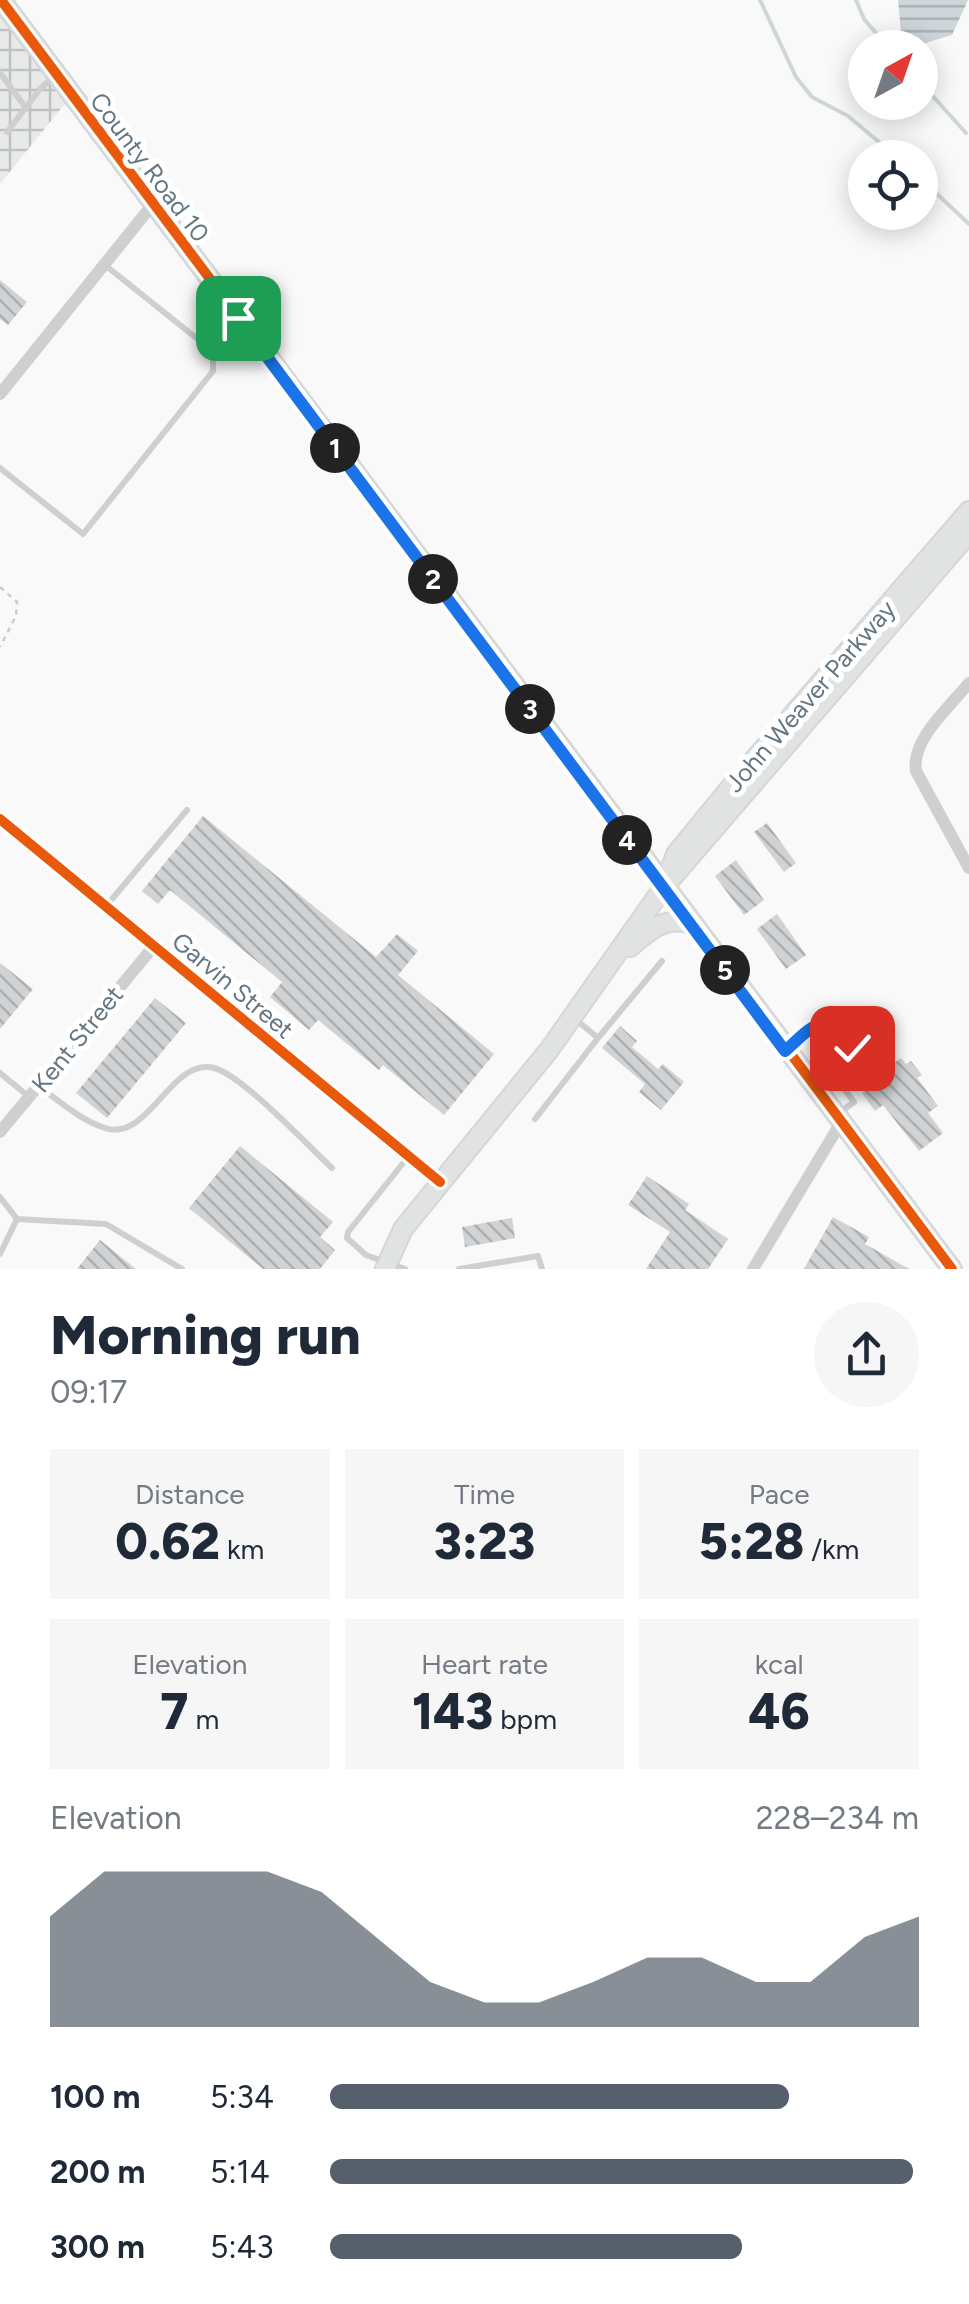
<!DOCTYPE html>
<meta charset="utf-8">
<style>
:root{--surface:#fff;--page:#f6f6f7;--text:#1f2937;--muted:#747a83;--accent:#56606c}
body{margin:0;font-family:Figtree,sans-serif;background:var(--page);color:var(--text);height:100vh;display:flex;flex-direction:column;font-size:38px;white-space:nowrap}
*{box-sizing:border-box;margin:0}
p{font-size:32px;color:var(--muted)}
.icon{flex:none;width:55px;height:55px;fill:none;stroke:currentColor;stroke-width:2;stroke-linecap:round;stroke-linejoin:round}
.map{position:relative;height:1269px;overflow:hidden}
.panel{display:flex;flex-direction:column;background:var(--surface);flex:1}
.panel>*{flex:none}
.needle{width:65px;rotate:40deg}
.buttons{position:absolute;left:848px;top:30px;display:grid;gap:20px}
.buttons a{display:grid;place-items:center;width:90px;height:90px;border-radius:50%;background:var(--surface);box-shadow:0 5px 25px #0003;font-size:50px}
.pin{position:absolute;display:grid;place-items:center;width:85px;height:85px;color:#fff;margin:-42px;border-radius:20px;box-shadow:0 5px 15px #0006}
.km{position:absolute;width:50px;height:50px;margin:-25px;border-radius:50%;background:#222;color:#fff;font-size:28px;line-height:50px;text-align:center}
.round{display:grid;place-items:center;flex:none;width:105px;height:105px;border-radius:52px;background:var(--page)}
.overview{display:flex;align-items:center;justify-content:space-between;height:170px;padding:0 50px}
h1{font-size:55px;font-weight:800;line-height:75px}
.metrics{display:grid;grid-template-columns:repeat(3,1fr);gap:15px;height:170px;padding:10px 50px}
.metrics div{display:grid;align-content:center;border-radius:0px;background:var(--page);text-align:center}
.metrics b{font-size:50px;font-weight:800}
.metrics small{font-size:28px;font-weight:400}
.metrics p{font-size:28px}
.chart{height:280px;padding:20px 50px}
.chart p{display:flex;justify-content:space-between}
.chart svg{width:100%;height:180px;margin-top:10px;fill:var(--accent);opacity:.7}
ul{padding:0 50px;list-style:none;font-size:32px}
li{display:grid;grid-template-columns:160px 120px 1fr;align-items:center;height:75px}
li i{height:25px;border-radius:12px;background:var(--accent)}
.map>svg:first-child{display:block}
.industrial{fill:url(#industrial-grid)}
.water{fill:url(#water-rules)}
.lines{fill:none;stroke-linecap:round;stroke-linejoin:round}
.stream{stroke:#ced6d9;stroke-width:4}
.building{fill:url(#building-back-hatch)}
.secondary-casing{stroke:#d5d6d7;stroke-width:22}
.path{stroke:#cbcccd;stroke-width:2.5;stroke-dasharray:5 5;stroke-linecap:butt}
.lane{stroke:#cecfd0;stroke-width:6}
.street{stroke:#cecfd0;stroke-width:12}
.secondary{stroke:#e1e2e2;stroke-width:18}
.cycleway-casing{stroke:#fff;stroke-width:16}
.cycleway{stroke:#e8590c;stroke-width:10}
.route-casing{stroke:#fff;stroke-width:20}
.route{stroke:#1a73e8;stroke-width:12}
.labels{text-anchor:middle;stroke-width:10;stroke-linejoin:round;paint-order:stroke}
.street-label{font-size:25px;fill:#657683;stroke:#fff}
</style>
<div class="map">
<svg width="969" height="1269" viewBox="0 0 969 1269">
<defs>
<pattern id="industrial-grid" width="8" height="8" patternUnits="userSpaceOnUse" patternTransform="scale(2.5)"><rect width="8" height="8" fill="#e8e9e9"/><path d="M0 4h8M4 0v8" fill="none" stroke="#c0c1c2"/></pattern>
<pattern id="water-rules" width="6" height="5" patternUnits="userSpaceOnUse" patternTransform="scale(2.5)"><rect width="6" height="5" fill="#ced6d9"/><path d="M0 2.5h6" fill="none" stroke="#abb2b5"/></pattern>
<pattern id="building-back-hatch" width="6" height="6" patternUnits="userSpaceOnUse" patternTransform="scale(2.5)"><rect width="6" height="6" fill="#d0d2d3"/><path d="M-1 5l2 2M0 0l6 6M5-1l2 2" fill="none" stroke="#acafb1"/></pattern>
</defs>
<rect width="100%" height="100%" fill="#f9f9f9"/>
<path class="industrial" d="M0,13L67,101L0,184Z"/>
<path class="water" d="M898,0H968L952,35L922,44L901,33Z"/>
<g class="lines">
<path class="stream" d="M760,0L796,77L812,97L848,116L898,158
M856,0L864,19L889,48
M920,82L966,133
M920,178L969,224"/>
</g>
<path class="building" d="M0,280L27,302L8,325L0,319Z
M203,816L376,957L397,934L418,951L398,975L494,1054L444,1115L383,1065L379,1070L318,1020L309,1030L270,997L282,982L170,890L158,904L142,891Z
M767,823L796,863L784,872L754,832Z
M736,860L764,900L744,915L715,876Z
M777,914L806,955L786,969L757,929Z
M0,963L33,989L0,1029Z
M155,998L186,1023L107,1118L76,1093Z
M620,1026L637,1041L632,1047L658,1069L663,1064L684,1082L661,1110L639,1092L645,1084L602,1048Z
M901,1058L906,1064L911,1061L922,1075L917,1078L938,1106L928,1113L943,1133L919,1151L883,1105L875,1111L862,1093L870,1087L867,1083Z
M240,1146L333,1222L320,1237L335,1250L320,1269H263L189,1208Z
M647,1176L689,1204L685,1210L728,1239L708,1269H646L670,1232L628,1205Z
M833,1217L869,1237L865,1244L909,1269H804Z
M512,1218L515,1238L465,1247L462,1227Z
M100,1240L136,1269H77Z"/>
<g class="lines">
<g class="secondary-casing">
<path id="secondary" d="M1,0L952,1269
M752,762L969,511
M667,878L676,854L735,782
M630,947C649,931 665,915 691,924
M385,1269L403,1229L549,1050L663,888L969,533"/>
</g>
<path class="path" d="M0,587L17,602L16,616L0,647"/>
<path class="lane" d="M0,73L26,108
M7,132L40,89L55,75
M0,468L83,534L213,371V357L205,345L105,265
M107,905L187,810
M574,1018L598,1038L662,961
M790,1047L818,1023H827L838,1031L866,1069L843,1087L854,1102L839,1113
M0,1073L28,1096
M39,1087C60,1101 80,1120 105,1128C148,1143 172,1056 214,1068C242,1075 307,1145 332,1168
M535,1119L598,1038
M0,1197L17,1219L106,1224L182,1269
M0,1254L17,1219
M405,1269L366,1255L347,1238L348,1232L408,1157
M459,1269L538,1256L542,1269"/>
<path class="street" d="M0,394L153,204
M969,683C950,707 911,739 916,771L969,868
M0,819L440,1182
M0,1132L154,946
M753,1269L840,1124"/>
<use href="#secondary" class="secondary"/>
<g class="cycleway-casing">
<path id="cycleway" d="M1,0L952,1269
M0,819L440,1182"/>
</g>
<use href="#cycleway" class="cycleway"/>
</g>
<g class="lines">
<g class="route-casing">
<path id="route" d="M238,318L785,1051C816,1023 822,1011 852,1048"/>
</g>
<use href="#route" class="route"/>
</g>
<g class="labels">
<g class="street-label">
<text transform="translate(150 167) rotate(53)" y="9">County Road 10</text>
<text transform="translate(810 696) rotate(-49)" y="9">John Weaver Parkway</text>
<text transform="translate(233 985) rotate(40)" y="9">Garvin Street</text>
<text transform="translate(77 1039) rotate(-51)" y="9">Kent Street</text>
</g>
</g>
</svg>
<div class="buttons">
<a><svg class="needle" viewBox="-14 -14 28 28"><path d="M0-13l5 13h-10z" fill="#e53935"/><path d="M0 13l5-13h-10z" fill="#747a83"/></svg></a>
<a><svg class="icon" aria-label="locate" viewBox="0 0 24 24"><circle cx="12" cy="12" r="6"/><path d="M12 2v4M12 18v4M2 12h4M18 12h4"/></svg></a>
</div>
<div class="pin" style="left:238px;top:318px;background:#1e9e55"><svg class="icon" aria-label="arrive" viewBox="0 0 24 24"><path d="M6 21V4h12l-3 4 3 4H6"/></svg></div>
<div class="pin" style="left:852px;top:1048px;background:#d93025"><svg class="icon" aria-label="check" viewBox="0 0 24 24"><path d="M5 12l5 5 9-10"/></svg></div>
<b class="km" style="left:335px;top:448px">1</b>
<b class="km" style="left:433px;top:579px">2</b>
<b class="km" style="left:530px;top:709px">3</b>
<b class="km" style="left:627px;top:840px">4</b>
<b class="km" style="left:725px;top:970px">5</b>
</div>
<section class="panel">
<div class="overview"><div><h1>Morning run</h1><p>09:17</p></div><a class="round"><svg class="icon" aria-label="share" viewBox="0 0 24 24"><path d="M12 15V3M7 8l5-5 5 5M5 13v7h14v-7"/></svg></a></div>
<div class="metrics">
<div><p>Distance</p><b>0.62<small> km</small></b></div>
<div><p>Time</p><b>3:23</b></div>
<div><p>Pace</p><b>5:28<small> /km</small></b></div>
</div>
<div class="metrics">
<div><p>Elevation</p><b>7<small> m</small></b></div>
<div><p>Heart rate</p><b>143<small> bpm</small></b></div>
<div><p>kcal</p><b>46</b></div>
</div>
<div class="chart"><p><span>Elevation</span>228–234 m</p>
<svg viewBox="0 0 160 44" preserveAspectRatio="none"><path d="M0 44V17L10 6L20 6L30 6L40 6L50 11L60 22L70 33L80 38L90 38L100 33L110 27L120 27L130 33L140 33L150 22L160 17V44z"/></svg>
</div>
<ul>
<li><b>100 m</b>5:34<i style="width:78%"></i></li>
<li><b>200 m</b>5:14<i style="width:99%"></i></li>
<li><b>300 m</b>5:43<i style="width:70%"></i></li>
</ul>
</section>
